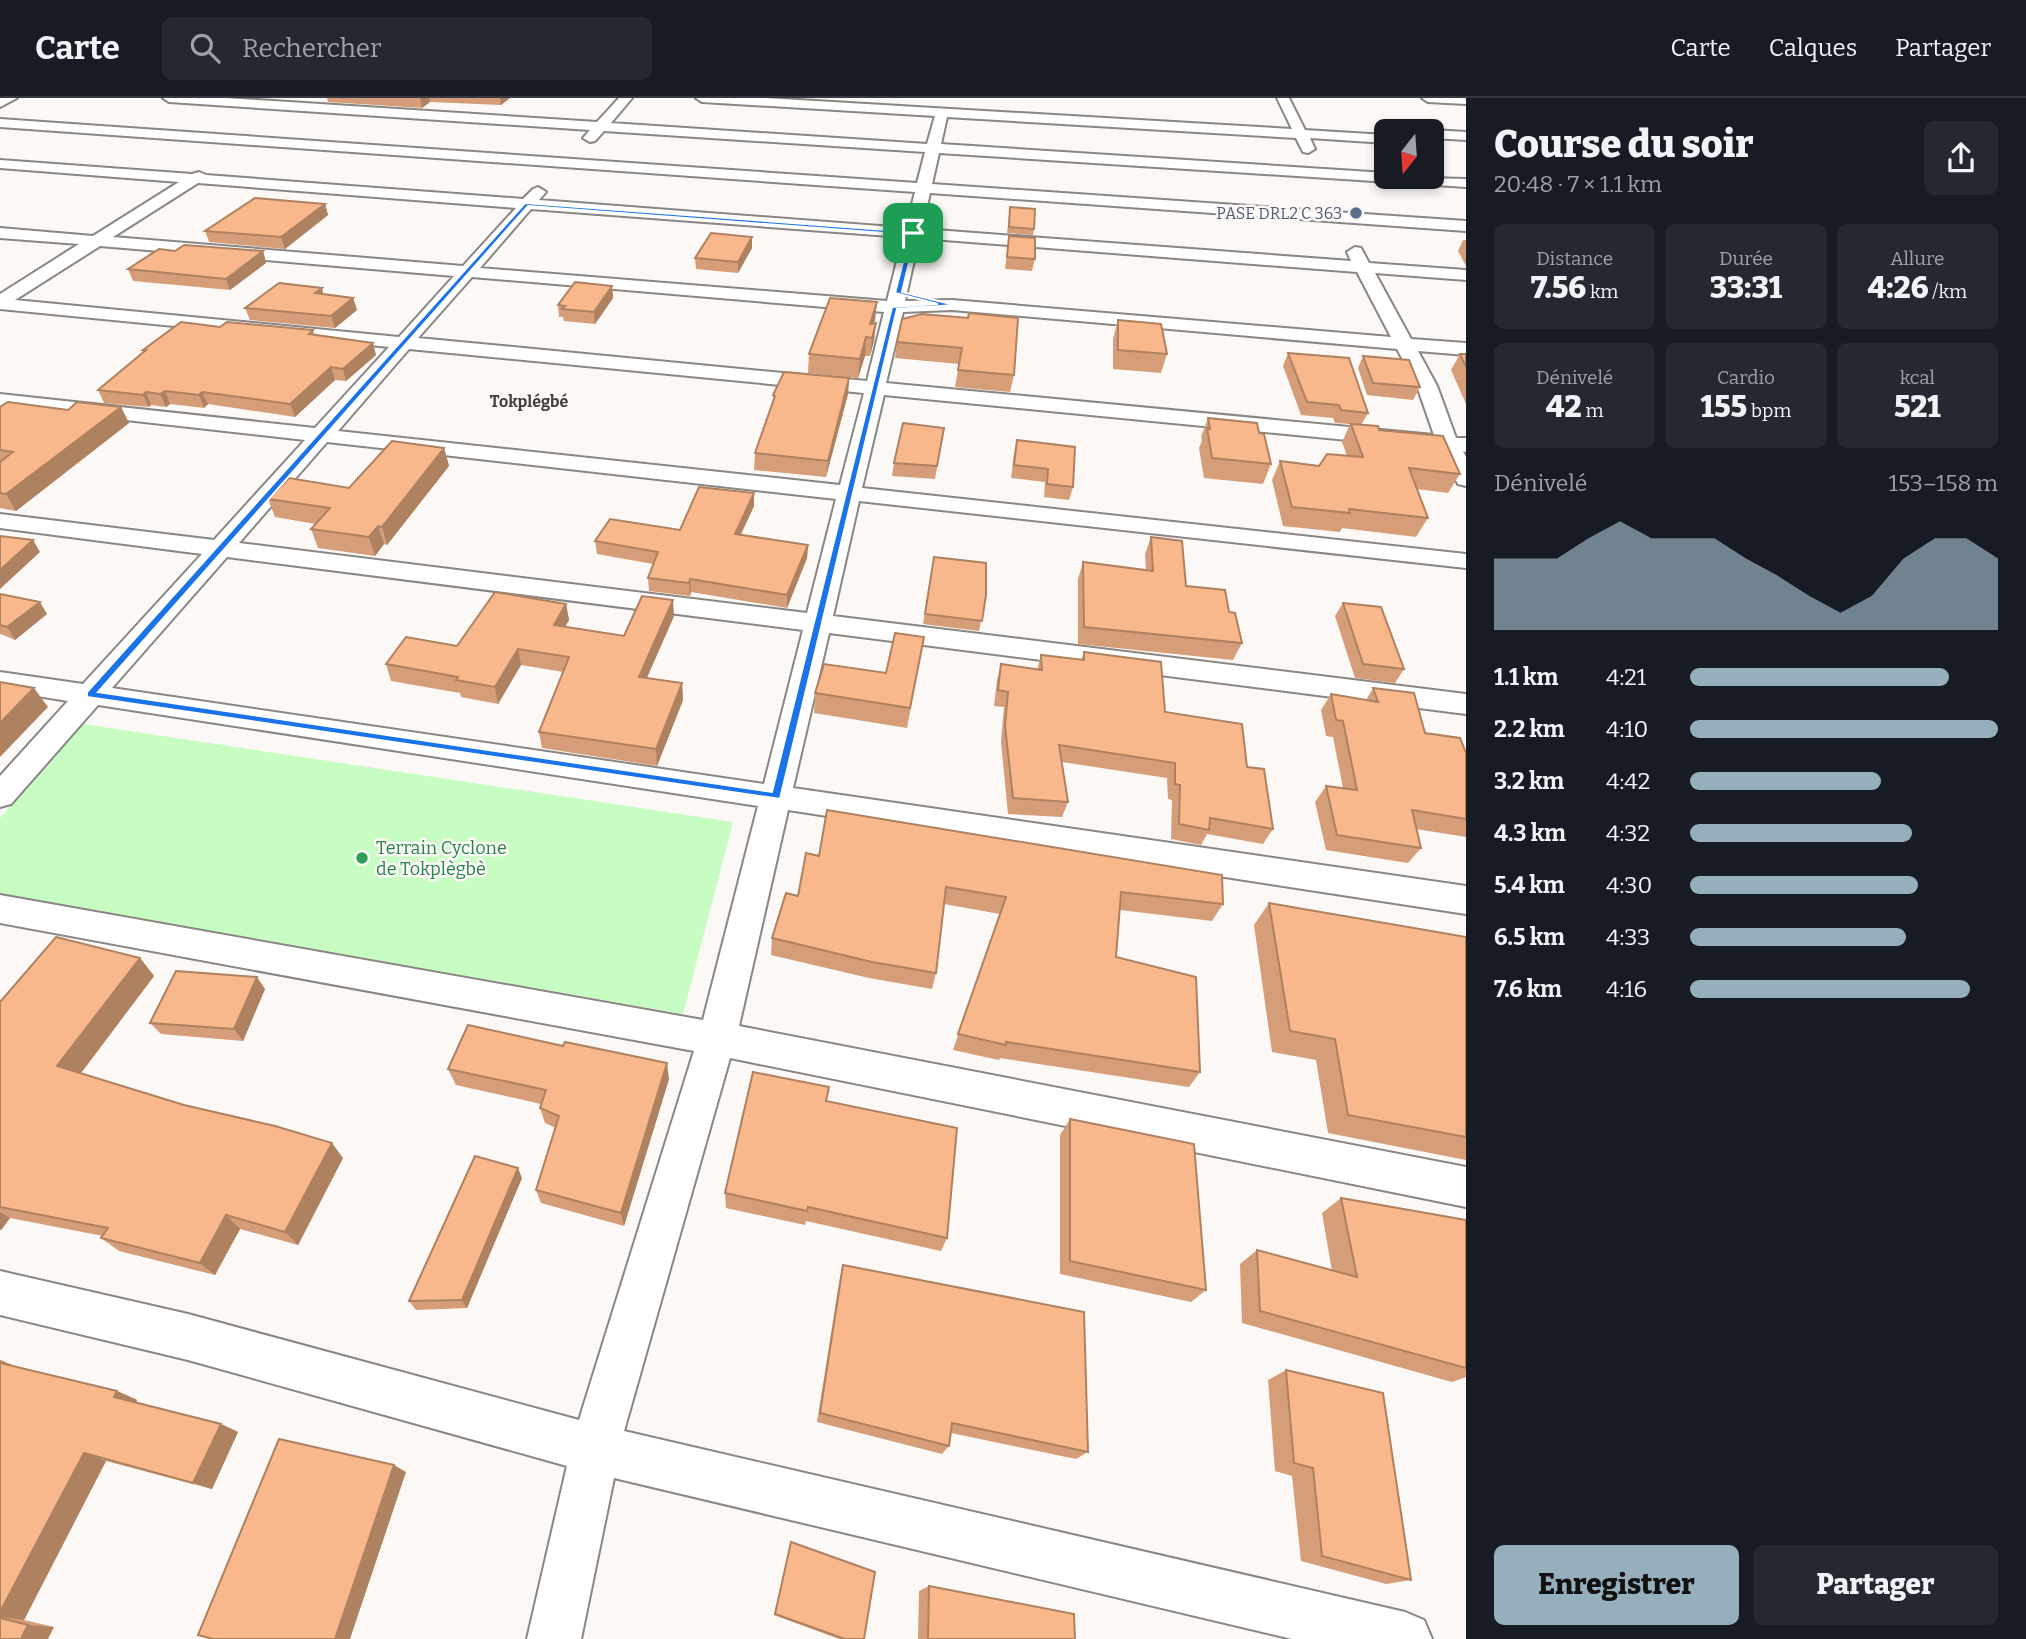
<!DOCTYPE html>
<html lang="fr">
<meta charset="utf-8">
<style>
:root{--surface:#171b24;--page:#242831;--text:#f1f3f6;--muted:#9ea1a6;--line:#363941;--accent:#96afbd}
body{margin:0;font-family:Bitter,serif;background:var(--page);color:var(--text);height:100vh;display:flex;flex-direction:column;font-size:26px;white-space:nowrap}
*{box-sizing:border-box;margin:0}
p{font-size:23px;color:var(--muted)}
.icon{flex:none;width:38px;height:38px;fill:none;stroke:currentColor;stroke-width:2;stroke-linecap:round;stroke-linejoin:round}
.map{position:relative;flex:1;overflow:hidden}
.sheet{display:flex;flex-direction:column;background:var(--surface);width:560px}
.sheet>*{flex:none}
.needle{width:46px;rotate:197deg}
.fabs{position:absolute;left:1374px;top:21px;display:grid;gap:14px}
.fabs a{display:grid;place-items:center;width:70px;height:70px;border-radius:10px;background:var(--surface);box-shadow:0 4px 10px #0003;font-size:35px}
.pin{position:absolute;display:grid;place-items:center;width:60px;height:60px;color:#fff;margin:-30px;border-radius:14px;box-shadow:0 4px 10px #0006}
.round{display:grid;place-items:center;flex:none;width:74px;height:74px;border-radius:10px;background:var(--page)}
.summary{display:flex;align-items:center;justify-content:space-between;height:119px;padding:0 28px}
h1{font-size:38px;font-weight:800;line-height:52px}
.figures{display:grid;grid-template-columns:repeat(3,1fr);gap:10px;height:119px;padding:7px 28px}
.figures div{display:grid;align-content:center;border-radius:10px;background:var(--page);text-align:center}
.figures b{font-size:30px;font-weight:800}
.figures small{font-size:19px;font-weight:400}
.figures p{font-size:19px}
.chart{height:196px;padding:14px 28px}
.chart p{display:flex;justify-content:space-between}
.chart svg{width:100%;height:126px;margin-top:7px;fill:var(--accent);opacity:.7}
.primary-button{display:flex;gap:14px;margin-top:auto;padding:14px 28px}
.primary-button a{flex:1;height:80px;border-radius:10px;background:var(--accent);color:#111;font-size:28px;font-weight:800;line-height:80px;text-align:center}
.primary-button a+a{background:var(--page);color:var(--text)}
ul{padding:0 28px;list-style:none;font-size:23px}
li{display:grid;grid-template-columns:112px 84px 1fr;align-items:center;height:52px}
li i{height:18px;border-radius:9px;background:var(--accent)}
header{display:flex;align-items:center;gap:42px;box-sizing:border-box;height:98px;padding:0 35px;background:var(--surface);border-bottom:2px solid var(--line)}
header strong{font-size:33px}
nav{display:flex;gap:38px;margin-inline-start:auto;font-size:24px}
.search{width:490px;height:63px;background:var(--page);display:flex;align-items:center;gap:18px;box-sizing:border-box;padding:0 24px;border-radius:10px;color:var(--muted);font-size:26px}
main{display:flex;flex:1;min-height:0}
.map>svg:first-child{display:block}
.green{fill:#c7fcc3}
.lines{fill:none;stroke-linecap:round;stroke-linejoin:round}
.street-casing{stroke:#898684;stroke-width:4}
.street{fill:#fff;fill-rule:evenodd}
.wall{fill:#d59e78}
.shaded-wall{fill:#ae8161}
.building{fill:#f8b88b;stroke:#ae8161;stroke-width:2}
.route{fill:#1a73e8;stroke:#fff;stroke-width:2;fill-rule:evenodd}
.service-dot{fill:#5c6f8a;stroke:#fbf8f5;stroke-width:2.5}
.leisure-dot{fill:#2e9e5b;stroke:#fbf8f5;stroke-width:2.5}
.labels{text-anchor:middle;stroke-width:5;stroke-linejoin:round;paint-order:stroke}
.far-service-label{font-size:16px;fill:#4e5e75;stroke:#fbf8f5;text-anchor:end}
.far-neighbourhood-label{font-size:16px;font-weight:bold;fill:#42403e;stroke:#fbf8f5}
.leisure-label{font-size:18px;fill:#27864d;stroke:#fbf8f5;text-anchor:start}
</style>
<header>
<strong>Carte</strong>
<div class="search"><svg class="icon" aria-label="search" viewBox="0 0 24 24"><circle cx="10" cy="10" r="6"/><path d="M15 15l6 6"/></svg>Rechercher</div>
<nav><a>Carte</a><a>Calques</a><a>Partager</a></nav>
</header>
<main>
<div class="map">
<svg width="1466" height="1541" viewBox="0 0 1466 1541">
<rect width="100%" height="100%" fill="#fbf8f5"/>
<path class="green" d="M83,626L733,724L683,916L0,797V720Z"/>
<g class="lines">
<g class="street-casing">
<path id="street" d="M0,0H17L0,9Z
M163,0H227L597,24L619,0H632L611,25L927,46L935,18L702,4L696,0H765L1292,31L1277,0H1289L1305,32L1386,37V45L1310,40L1315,51L1308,55L1303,54L1296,40L947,19L941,46L1386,75V79L1466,81V89L939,55L932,86L1466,123V133L930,95L922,131L1351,163L1347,154L1355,149L1361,150L1369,165L1466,172V182L1375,175L1411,241L1466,245V257L1418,253L1437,288L1456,340H1466V354L1463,353L1466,359V388L1458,386L1440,351L884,297L862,390L1466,456V470L859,403L833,518L1466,596V616L829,535L793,690L1466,788V816L788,712L739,928L1466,1069V1109L730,960L624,1333L1405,1514L1424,1522L1432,1541H1292L614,1380L581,1541H527L567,1368L188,1262L0,1217V1173L188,1216L579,1322L694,953L0,825V797L703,922L758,708L98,607L11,706L0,709V678L68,603L0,592V574L83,586L202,456L0,430V416L214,442L305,342L0,308V296L315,330L389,249L0,211V196L79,146L0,140V130L93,138L179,84L0,70V62L192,76L199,74L206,77L523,101L533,91L538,89L546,94L539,102L906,130L915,94L0,29V21L917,85L925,54L604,33L595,43L590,44L583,40L590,32L169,4ZM198,85L516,110L463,168L113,139ZM531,111L903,139L887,203L480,170ZM919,140L1357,174L1391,239L952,202L905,203ZM100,148L454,178L399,239L15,202ZM472,179L884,214L867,283L418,240ZM952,212L1397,251L1417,288L1434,337L886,285L903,214ZM409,251L864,295L840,387L338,333ZM327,344L836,401L807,515L239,445ZM227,459L803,532L764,686L112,590Z
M1422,0H1466V6L1428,4Z
M1432,32L1466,34V42L1432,40V33H1427Z"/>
</g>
<use href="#street" class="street"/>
</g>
<path class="wall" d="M327,0H510L501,7L430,4L422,10L328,4Z
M325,106L328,117L285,151L209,144L205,133Z
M1010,109L1034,131L1033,137L1007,135Z
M1009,138L1035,161L1032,173L1005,171Z
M1463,142H1466V168L1458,153Z
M752,150L738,175L696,171L695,160Z
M175,153H263L266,165L230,192L133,183L128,171Z
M612,188L613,200L595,226L564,223L563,219H559L558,207Z
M323,196L353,200L357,212L335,230L250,222L245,210Z
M877,204L874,225H876L874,243L870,258H865L858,280L808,275L809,256Z
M922,216L1014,277L1010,294L955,289L959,266L895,260L897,244Z
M1118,222L1167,256L1161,275L1113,271V241Z
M220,229L313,232L315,237L376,257L346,283L335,282L295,319L208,306L204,310L170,306L166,309L151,307L149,309L104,305L98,292L144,254L143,252Z
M1288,255L1368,315L1361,327L1379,332L1460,376L1448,395L1417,391L1428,420L1416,439L1342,430L1340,434L1283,428L1272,382L1280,363L1319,368L1347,358L1342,344L1350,326L1335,325L1333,320L1301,317L1283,268Z
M1460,256H1466V306L1451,272Z
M1363,258L1420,289L1413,302L1367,297L1358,270Z
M849,280L848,296L826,379L754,372L755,355L773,305V297Z
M0,309L68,312L121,309L129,325L16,413L0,410Z
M1208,320L1259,335L1271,366L1263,386L1204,380L1199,350L1202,343L1201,339Z
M944,330L935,381L892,378L894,365Z
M1017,342L1073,389L1069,402L1044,399L1045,384L1011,380L1014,355Z
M444,350L449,368L387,447L384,446L375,458L318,450L311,431L316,426L275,419L268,401L349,390Z
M754,395V408L741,436L808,447L807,460L787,510L691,494L690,498L649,493L648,480L653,466L597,456L595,443L680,432Z
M1151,439L1186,488L1229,514L1242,545L1233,562L1078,546V481L1083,464L1146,472L1145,456Z
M934,459L986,497L979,533L923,526Z
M0,496L47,516L15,542L1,536L0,537Z
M1343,505L1404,571L1395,585L1355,580L1335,518Z
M566,506L569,522L565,529L624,538L674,518L647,580L682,585L683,602L657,668L542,650L539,634L563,574L521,567L498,606L461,599L460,595L391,583L386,566L457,548Z
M924,539L907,630L814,615L815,595L886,575Z
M1084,554L1165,614L1247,669L1273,731L1263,746L1207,736L1201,747L1171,741L1172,702L1168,701L1167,680L1062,664L1068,704L1062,719L1008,716L1001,644L1004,609L994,608L997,582L1001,566L1037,572L1041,557L1081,562Z
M1373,590L1425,635L1466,655V739L1416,731L1421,750L1408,765L1326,752L1315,704L1326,688L1343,690L1333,639L1326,638L1321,612L1331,596L1366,602Z
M806,755L1223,806L1212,823L1120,812L1116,859L1200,974L1189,989L1000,960L999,962L953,952L1000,816L944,806L936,875L932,891L869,880L771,857L772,840L798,798Z
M1269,805L1466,839V1062L1328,1035L1316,962L1272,954L1254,827Z
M140,860L154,878L81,975L343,1060L298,1147L240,1131L215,1177L119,1153L101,1140L103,1138L10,1120L1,1132H0V904Z
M265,891L243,943L161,936L150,925Z
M448,971L669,981L624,1128L541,1105L536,1092L556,1030L545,1025L540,1010L541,1006L456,987Z
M826,1003L947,1140L941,1153L806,1123L805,1127L726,1110L725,1095Z
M1070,1021L1206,1192L1191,1204L1060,1176V1037Z
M522,1080L467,1210L416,1212L409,1203Z
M1341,1100L1466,1122V1279L1452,1284L1242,1225L1240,1166L1257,1152L1332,1173L1322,1115Z
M843,1167L1088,1354L1076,1361L951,1335L949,1348L942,1356L817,1324L840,1179Z
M0,1262L17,1269L117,1293L137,1302L136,1305L221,1326L238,1334L212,1391L106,1363L24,1522L54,1529L0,1541Z
M1286,1272L1411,1482L1386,1486L1301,1463L1292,1378L1275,1373L1268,1282Z
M791,1444L864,1541H839L774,1517Z
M929,1488L1075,1541H918L919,1493Z"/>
<path class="shaded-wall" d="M420,0H429L430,4L422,10Z
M500,0H510L501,7Z
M325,106L328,117L285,151L281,139Z
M752,139V150L738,175V164Z
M263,153L266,165L230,192L226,181Z
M612,188L613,200L595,226L594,214Z
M322,190L325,202L315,195Z
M353,200L357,212L335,230L331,218Z
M877,204L875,222L870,240V226Z
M876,225L874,243L870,258L872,240Z
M866,239L865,258L858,280L860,261Z
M373,245L376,257L346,283L343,271Z
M331,269L335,282L295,319L290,306Z
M849,280L848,296L826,379L828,363Z
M165,293L170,306L166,309L160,296Z
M146,294L151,307L149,309L143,297Z
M202,294L208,306L204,310L199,297Z
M121,309L129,325L16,413L6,396Z
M444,350L449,368L387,447L382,429Z
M754,395V408L735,449V436Z
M378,428L384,446L375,458L369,439Z
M33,442L40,454L0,491V472Z
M808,447L807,460L787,510V497Z
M690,481L691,494L690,498L689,485Z
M673,502L674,518L640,595L639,579Z
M40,504L47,516L15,542L7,529Z
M566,506L569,522L556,543L554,527Z
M518,551L521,567L498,606L495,589Z
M682,585L683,602L657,668L656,651Z
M34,590L48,609L0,659V625Z
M140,860L154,878L75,983L57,968Z
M257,879L265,891L243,943L234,931Z
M667,965L669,981L624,1128L621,1115Z
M332,1045L343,1060L298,1147L285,1134Z
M518,1070L522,1080L467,1210L462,1202Z
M0,1114L10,1120L1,1132L0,1131Z
M226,1117L240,1131L215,1177L200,1165Z
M0,1262L21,1271L0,1266Z
M117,1293L137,1302L134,1308L114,1299Z
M221,1326L238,1334L212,1391L193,1385Z
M84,1355L106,1363L24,1522L0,1519V1514Z
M394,1367L406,1374L350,1541H335Z
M28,1527L54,1529L48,1541H21Z"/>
<path class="building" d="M255,100L325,106L281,139L205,133Z
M1010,109L1035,111L1034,131L1009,129Z
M711,135L752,139L738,164L695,160Z
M1009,138L1035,140V161L1007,159Z
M184,147L263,153L226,181L128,171L159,151L175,153Z
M575,184L612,188L594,214L562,211L565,208L558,207Z
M279,185L322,190L315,195L353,200L331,218L245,210Z
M830,200L877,204L870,226L876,225L872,240L866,239L860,261L809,256Z
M969,215L1018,220L1014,277L958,272L962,250L897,244L902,221L922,216L968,220Z
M1118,222L1161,226L1167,256L1118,252Z
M181,224L220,229L227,224L313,232L309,236L373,245L343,271L331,269L290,306L202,294L199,297L165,293L160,296L146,294L143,297L98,292L146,252H143Z
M1288,255L1349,260L1368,315L1341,312L1339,307L1307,304Z
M1460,256H1466V269Z
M1363,258L1409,262L1420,289L1373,285Z
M784,274L849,280L828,363L755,355L775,298L773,297Z
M8,304L68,312L77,304L121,309L6,396L0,395V364L13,354L0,352V309Z
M1208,320L1257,325L1259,335L1264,336L1271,366L1212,360L1207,330L1210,331Z
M903,325L944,330L937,368L894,365Z
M1351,326L1378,328L1379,332L1443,338L1460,376L1409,370L1428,420L1349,411L1350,415L1292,409L1280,363L1319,368L1327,356L1363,359Z
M1017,342L1075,349L1073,389L1047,386L1048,371L1014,367Z
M392,343L444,350L382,429L378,428L369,439L311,431L330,410L268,401L289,380L349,390Z
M699,389L754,395L735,436L808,447L787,497L690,481L689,485L648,480L658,454L595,443L610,421L680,432Z
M0,438L33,442L0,472Z
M1151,439L1182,443L1186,488L1225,492L1229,514L1235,515L1242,545L1084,529L1083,464L1153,473Z
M934,459L986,465V497L982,523L925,516Z
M495,494L566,506L554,527L624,538L642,498L673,502L639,579L682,585L656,651L539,634L569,559L518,551L495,589L456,582L458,579L386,566L406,539L457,548Z
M0,496L40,504L7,529L0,527Z
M1343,505L1381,509L1404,571L1363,566Z
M895,535L924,539L910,610L815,595L824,566L886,575Z
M1084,554L1161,564L1165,614L1242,626L1247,669L1264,671L1273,731L1210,720L1209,732L1179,726L1180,687L1175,686V665L1059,647L1068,704L1013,700L1005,628L1008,594L998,592L1001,566L1042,572L1041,557L1084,562Z
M0,584L34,590L0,625Z
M1373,590L1414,595L1425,635L1460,640L1466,655V721L1412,712L1421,750L1337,737L1326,688L1357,692L1343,623L1336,622L1331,596L1378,604Z
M827,712L1222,777L1223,806L1121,794L1116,859L1196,879L1200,974L1006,944V947L958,936L1006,799L946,789L936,875L872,864L772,840L786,795L798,798L806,755L819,758Z
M1269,805L1466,839V1039L1348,1017L1335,941L1290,933Z
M56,839L140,860L57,968L184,1007L275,1028L332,1045L285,1134L226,1117L200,1165L101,1140L108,1130L0,1109V904Z
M176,873L257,879L234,931L150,925Z
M468,927L563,948L565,944L667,965L621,1115L536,1092L559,1018L540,1010L546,992L448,971Z
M753,974L829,989L826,1003L957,1030L947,1140L808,1109L807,1113L725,1095Z
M1070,1021L1194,1046L1206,1192L1070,1163Z
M475,1058L518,1070L462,1202L409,1203Z
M1341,1100L1466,1122V1270L1260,1213L1257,1152L1357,1179Z
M843,1167L1084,1214L1088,1354L952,1325L949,1348L820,1315Z
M0,1265L117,1293L114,1299L221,1326L193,1385L84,1355L0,1514Z
M1286,1272L1383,1295L1411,1482L1322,1458L1313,1370L1294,1365Z
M279,1341L394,1367L335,1541H213L198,1537Z
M791,1444L875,1474L864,1541H845L775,1516Z
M929,1488L1074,1516L1075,1541H928Z
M0,1520L28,1527L21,1541H0Z"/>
<path class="route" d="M525,105L913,134L916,135L902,194L955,207L897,211L780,701L87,599V594ZM528,108L910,137L895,195L938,206L892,209L772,694L98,594Z"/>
<circle class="service-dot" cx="1356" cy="115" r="7"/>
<circle class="leisure-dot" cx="362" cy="760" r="7"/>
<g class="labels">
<g class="far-service-label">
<text x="1342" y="121">PASE DRL2 C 363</text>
</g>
<g class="far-neighbourhood-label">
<text x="529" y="309">Tokplégbé</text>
</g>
<g class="leisure-label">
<text x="376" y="756">Terrain Cyclone<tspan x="376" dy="21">de Tokplègbè</tspan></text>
</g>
</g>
</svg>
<div class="fabs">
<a><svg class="needle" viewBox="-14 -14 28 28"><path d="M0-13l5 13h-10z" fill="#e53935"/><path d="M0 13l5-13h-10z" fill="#9ea1a6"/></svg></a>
</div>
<div class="pin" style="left:913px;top:135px;background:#1e9e55"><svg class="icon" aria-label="arrive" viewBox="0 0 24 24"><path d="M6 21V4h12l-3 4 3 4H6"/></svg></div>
</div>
<section class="sheet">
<div class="summary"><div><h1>Course du soir</h1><p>20:48 · 7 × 1.1 km</p></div><a class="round"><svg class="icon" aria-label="share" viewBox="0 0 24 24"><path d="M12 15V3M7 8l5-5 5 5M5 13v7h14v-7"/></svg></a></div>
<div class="figures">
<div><p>Distance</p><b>7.56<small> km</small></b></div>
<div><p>Durée</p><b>33:31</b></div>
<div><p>Allure</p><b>4:26<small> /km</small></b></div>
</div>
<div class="figures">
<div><p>Dénivelé</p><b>42<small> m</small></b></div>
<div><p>Cardio</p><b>155<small> bpm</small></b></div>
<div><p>kcal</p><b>521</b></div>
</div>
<div class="chart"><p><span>Dénivelé</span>153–158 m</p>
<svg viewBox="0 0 160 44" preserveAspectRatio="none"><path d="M0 44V19L10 19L20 19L30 12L40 6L50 12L60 12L70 12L80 19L90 25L100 32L110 38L120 32L130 19L140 12L150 12L160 19V44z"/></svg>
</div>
<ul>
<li><b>1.1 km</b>4:21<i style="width:84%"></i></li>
<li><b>2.2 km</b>4:10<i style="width:100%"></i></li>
<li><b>3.2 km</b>4:42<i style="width:62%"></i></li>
<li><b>4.3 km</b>4:32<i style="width:72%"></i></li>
<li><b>5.4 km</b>4:30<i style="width:74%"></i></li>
<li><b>6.5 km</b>4:33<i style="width:70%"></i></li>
<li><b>7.6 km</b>4:16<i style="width:91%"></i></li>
</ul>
<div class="primary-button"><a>Enregistrer</a><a>Partager</a></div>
</section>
</main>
